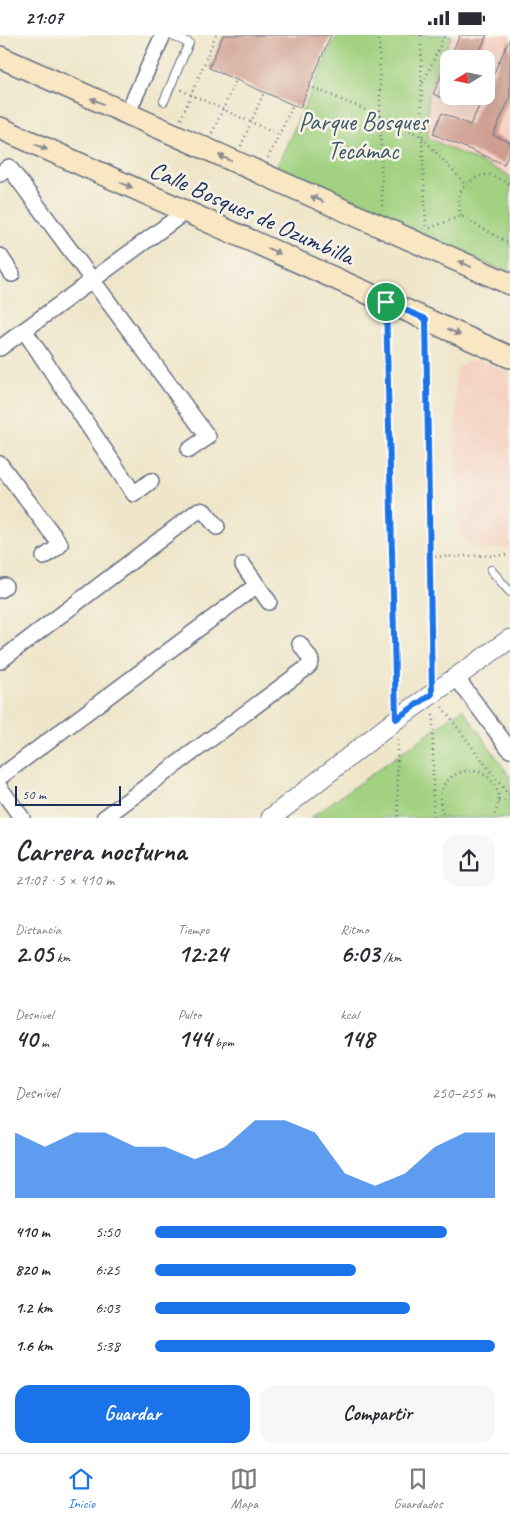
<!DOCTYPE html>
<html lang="es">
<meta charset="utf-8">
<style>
:root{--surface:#fff;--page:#f7f7f7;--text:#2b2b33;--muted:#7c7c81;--line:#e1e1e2;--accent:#1a73e8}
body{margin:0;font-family:Caveat,sans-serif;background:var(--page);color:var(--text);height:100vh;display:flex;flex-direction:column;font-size:19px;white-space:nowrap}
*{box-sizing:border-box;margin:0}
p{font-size:16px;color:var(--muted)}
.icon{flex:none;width:28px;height:28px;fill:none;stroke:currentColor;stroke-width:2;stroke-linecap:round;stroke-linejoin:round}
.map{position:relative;height:783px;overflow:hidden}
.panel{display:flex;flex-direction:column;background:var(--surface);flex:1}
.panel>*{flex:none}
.needle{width:32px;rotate:260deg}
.buttons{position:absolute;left:440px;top:15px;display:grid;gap:10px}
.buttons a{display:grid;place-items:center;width:55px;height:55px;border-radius:10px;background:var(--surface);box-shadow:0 5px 20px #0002;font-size:25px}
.scale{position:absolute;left:15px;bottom:12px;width:106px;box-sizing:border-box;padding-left:5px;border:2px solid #1b2f5e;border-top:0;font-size:14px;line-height:18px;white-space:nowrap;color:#1b2f5e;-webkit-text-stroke:4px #f7f3e8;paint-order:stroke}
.pin{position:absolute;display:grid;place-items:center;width:42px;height:42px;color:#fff;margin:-21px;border:2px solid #fff;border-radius:50%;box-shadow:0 1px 5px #0007}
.round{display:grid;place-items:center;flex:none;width:52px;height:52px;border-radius:15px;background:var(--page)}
.summary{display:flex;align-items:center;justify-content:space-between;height:85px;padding:0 15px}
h1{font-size:28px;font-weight:800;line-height:38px}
.figures{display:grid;grid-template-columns:repeat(3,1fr);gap:8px;height:85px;padding:5px 15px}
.figures div{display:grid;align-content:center}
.figures b{font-size:25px;font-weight:800}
.figures small{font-size:14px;font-weight:400}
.figures p{font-size:14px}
.chart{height:140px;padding:10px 15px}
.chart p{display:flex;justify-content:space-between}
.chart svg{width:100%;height:90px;margin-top:5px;fill:var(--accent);opacity:.7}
.action{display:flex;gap:10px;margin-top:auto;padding:10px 15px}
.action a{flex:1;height:58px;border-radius:15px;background:var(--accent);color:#fff;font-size:20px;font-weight:800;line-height:58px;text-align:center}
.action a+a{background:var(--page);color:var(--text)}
ul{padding:0 15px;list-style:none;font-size:16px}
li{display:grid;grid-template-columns:80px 60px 1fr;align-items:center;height:38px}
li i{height:12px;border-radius:6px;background:var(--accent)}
.status{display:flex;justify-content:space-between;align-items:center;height:35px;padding:0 25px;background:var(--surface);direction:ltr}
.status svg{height:14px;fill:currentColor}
.tabs{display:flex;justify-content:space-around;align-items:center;height:70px;border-top:1px solid var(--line);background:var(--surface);font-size:14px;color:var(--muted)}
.tabs a{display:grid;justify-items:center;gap:2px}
.tabs .active{color:var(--accent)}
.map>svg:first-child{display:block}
.built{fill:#f5d2c3;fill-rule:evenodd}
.green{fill:#a2d281;stroke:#5e8070}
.building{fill:#ce9d90}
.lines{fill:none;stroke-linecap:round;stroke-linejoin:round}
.service-casing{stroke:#656f84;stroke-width:10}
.minor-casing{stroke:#656f84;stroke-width:18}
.tertiary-casing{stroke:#656f84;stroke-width:21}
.secondary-casing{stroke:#656f84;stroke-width:24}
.path{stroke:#656f84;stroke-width:2.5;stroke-dasharray:1 4;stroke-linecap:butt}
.service{stroke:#fff;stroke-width:8}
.minor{stroke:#fff;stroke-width:15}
.tertiary{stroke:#fff;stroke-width:19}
.secondary{stroke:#f9e7c3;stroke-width:21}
.oneway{fill:#8a8b90}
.route-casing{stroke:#fff;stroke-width:10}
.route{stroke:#1a73e8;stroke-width:6}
.labels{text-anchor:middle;stroke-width:5;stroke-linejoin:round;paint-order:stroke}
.park-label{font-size:25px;fill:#3d5867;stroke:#f7f3e8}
.street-label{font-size:25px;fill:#1b2f5e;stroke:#f7f3e8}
</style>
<div class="status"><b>21:07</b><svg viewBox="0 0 49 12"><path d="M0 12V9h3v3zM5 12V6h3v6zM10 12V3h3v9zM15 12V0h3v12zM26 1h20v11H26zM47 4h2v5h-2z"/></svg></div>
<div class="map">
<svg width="510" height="783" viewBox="0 0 510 783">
<rect width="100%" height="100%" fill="#f7f3e8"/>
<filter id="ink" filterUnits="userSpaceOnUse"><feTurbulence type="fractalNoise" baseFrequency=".02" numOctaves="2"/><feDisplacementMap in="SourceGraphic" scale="10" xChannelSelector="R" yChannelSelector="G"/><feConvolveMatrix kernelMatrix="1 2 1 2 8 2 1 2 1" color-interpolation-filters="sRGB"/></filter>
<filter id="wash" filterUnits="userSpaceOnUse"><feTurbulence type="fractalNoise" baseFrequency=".0096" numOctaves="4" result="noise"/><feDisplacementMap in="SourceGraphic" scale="20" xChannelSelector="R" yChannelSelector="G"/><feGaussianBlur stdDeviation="1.12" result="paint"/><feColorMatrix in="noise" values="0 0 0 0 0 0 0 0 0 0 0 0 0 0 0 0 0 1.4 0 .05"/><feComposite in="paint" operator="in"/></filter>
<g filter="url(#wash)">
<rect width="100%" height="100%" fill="#efe6ca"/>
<path class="built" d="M452,0H510V141L428,103V55ZM449,24H486V61H449Z
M475,325L483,326L510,338V513L479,514L471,512L463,505L458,489L455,343L457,335L461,330L468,326Z"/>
<path class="green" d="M337,0H452L428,55V103L510,141V239L276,133Z
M463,674L510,742V783H310Z"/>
<g id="blocks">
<path class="building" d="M223,0H331L300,73L209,33Z
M460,0H487L476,24H449Z
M510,3V63L493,100L510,107V115L504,129L433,99L442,78L470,90L484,61H486V55Z
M449,24V66L433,59Z"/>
</g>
</g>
<g filter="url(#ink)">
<use href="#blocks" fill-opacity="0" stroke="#656f84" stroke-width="1"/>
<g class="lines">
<g class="service-casing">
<path id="service" d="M164,66L189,8L170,0
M491,535L510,557"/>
</g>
<g class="minor-casing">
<path id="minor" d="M127,79L163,0
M0,139L9,132L208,402L189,415
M0,221L12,239
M24,295L134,459L151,446
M0,313L185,177
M0,429L60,509L58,512L44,522
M243,530L269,567
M0,555L5,551
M0,626L199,475L204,476L217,492
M456,642L510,715
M0,742L257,550
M0,753L22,783
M104,783L309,631L311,626L309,622L300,609"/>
</g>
<g class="tertiary-casing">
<path id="tertiary" d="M271,783L397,684L510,604"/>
</g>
<g class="secondary-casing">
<path id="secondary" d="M0,22L510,249
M0,93L510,322"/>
</g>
<path class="path" d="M379,0L382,174
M421,0L422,102L426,193
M423,48L445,0
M309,51L380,81L422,102L465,149
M181,55L279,100
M181,84L216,0
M212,98L236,45
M241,111L264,57
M268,123L293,70
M461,181C454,155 464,146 488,139L510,149
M430,193L461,181L510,209
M386,285L396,664
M426,302L432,639
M430,522L510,520
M442,672L510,762
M433,680V783
M397,705L398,783
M499,767L510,765
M445,783C423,742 479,717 496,753C501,763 498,774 492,783"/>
<use href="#service" class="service"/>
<use href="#minor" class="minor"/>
<use href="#tertiary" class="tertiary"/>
<use href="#secondary" class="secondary"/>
</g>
<defs><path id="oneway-solid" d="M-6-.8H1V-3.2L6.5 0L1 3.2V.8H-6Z" transform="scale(1.25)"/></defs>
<g class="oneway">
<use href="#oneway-solid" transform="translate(97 66) rotate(-156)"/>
<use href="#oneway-solid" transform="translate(41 112) rotate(24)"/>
<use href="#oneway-solid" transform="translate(225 123) rotate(-156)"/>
<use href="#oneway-solid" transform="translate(126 150) rotate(24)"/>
<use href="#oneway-solid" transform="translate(317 164) rotate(-156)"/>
<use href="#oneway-solid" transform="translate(274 216) rotate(24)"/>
<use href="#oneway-solid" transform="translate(465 229) rotate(-156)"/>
<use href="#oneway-solid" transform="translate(454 297) rotate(24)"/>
</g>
</g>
<g class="lines" filter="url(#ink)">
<g class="route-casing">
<path id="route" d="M386,267L426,284L432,659L396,684Z"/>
</g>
<use href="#route" class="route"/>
</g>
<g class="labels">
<g class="park-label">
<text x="363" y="95">Parque Bosques<tspan x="363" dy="29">Tecámac</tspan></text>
</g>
<g class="street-label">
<text transform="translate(252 177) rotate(24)" y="9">Calle Bosques de Ozumbilla</text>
</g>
</g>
</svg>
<div class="buttons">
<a><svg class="needle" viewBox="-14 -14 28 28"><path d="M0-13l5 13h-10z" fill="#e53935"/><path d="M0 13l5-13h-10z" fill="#7c7c81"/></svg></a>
</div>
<div class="scale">50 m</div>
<div class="pin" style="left:386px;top:267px;background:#1e9e55"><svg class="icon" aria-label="arrive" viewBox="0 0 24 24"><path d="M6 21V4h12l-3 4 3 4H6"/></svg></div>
</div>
<section class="panel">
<div class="summary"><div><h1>Carrera nocturna</h1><p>21:07 · 5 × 410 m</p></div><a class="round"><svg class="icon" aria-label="share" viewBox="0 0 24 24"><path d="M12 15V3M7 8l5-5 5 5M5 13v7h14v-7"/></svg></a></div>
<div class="figures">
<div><p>Distancia</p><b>2.05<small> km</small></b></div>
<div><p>Tiempo</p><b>12:24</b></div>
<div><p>Ritmo</p><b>6:03<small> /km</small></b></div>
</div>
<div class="figures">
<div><p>Desnivel</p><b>40<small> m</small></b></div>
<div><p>Pulso</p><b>144<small> bpm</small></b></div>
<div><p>kcal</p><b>148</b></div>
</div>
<div class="chart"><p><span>Desnivel</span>250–255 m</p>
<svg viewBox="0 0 160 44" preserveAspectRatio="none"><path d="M0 44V12L10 19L20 12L30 12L40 19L50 19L60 25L70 19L80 6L90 6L100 12L110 32L120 38L130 32L140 19L150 12L160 12V44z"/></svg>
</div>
<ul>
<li><b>410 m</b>5:50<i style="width:86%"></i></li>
<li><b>820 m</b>6:25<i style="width:59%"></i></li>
<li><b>1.2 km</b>6:03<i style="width:75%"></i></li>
<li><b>1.6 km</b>5:38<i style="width:100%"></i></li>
</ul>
<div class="action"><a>Guardar</a><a>Compartir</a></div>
</section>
<nav class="tabs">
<a class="active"><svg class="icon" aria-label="home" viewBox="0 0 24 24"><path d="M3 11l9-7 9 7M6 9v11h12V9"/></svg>Inicio</a>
<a><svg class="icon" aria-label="map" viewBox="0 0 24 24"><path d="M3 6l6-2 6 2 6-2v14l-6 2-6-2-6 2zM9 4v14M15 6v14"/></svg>Mapa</a>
<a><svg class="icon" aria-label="saved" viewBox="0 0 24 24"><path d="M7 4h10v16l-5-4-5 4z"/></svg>Guardados</a>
</nav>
